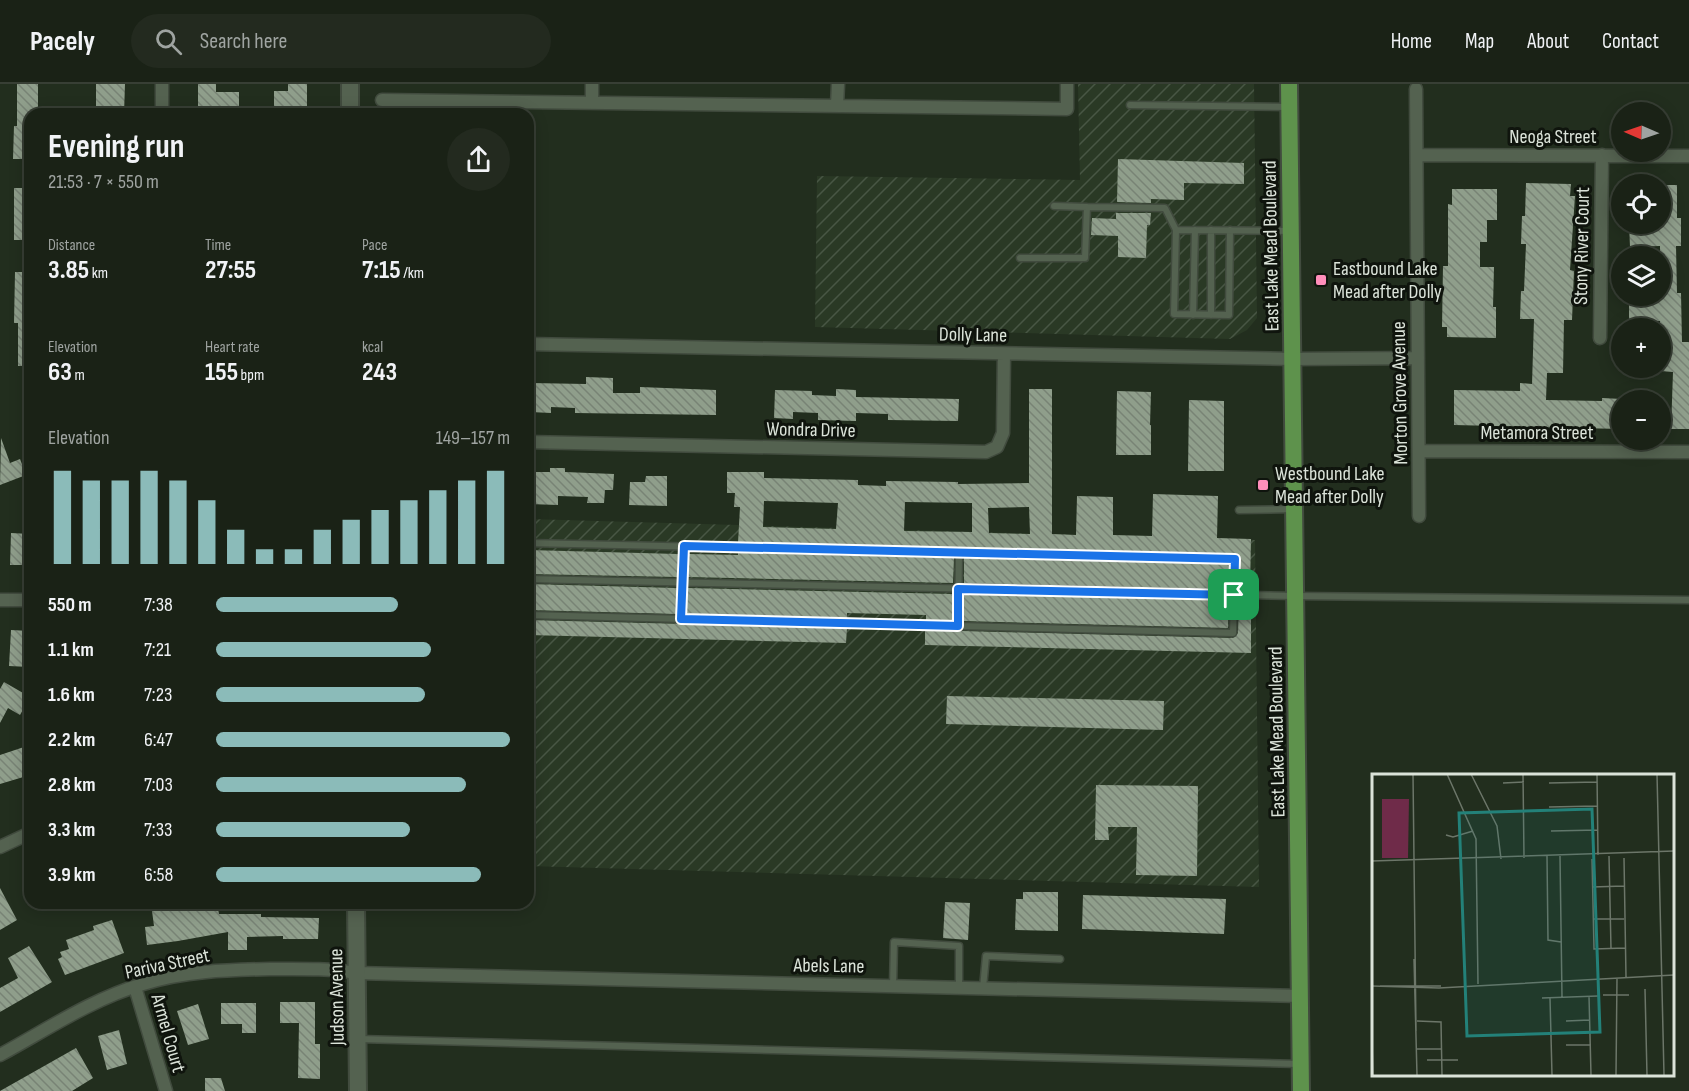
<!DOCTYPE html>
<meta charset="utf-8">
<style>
:root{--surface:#1a2216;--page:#232a1f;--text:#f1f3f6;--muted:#9fa4a1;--line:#383f35;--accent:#8bbbb9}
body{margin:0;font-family:"Sofia Sans Condensed",sans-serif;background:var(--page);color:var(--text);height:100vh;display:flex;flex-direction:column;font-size:22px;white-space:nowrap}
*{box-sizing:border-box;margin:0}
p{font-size:20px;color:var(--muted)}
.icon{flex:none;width:33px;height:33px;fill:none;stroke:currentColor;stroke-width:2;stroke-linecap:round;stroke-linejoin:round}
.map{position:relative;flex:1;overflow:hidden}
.panel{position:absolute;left:24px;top:24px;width:510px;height:801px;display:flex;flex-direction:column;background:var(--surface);border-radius:18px;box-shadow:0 3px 15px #0003,0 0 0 2px var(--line)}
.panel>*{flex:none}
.needle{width:39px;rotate:272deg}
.tools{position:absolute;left:1611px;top:18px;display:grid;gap:12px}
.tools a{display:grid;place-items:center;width:60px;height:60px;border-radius:50%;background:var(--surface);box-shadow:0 3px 15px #0003,0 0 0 2px var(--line);font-size:30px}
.pin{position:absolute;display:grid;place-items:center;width:51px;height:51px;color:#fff;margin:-26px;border-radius:12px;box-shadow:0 3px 9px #0006}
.round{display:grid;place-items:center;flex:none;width:63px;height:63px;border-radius:32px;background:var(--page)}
.headline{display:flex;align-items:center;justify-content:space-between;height:102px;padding:0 24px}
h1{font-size:33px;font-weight:700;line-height:45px}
.stats{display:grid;grid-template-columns:repeat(3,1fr);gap:9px;height:102px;padding:6px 24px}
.stats div{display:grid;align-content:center}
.stats b{font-size:26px;font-weight:700}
.stats small{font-size:16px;font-weight:400}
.stats p{font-size:16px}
.chart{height:168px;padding:12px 24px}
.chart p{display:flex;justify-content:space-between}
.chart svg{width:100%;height:108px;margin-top:6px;stroke:var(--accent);stroke-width:6}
ul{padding:0 24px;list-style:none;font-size:20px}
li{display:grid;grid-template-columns:96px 72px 1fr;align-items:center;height:45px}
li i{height:15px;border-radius:8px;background:var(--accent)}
header{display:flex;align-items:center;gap:36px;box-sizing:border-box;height:84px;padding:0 30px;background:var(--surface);border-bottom:2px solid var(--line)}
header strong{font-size:28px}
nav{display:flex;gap:33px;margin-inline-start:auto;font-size:21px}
.search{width:420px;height:54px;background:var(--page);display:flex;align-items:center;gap:15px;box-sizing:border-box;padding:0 21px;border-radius:33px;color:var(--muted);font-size:22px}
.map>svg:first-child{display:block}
.industrial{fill:url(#industrial-furrows)}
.building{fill:url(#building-back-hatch);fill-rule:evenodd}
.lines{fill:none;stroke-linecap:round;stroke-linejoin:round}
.service-casing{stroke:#414b3e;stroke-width:9}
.minor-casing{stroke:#414b3e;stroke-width:15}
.tertiary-casing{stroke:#414b3e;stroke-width:20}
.primary-casing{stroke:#414b3e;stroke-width:20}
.service{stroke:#546250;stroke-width:6}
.minor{stroke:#546250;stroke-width:12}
.tertiary{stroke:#546250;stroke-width:16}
.primary{stroke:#5e924c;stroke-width:16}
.route-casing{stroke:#fff;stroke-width:12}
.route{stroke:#1a73e8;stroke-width:8}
.poi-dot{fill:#ff8eba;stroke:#0f140d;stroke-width:2}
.labels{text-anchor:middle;stroke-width:6;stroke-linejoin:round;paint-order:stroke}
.street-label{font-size:20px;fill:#dbe3d9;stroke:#0f140d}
.poi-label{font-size:20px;fill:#dbe3d9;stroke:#0f140d;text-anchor:start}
.inset-road{fill:none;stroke:#6c7669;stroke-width:1.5}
.view{fill:#238179;fill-opacity:0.15;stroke:#238179;stroke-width:3}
.inset-edge{fill:none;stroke:#dbe3d9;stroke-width:3}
</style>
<header>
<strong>Pacely</strong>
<div class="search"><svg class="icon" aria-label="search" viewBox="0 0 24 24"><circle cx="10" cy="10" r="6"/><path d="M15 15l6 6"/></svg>Search here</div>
<nav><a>Home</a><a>Map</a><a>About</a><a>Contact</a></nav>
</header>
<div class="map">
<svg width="1689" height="1007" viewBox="0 0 1689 1007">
<defs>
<pattern id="industrial-furrows" width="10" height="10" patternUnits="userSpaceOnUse" patternTransform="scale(1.5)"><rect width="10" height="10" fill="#2a3925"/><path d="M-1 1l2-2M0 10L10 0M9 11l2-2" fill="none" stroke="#485644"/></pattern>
<pattern id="building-back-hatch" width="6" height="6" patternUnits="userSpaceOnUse" patternTransform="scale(1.5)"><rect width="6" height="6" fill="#8f9e8b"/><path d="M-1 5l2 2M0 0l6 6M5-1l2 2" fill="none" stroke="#788375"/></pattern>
</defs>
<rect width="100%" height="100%" fill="#222e1e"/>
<path class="industrial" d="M1078,0H1254L1257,234L1247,246L1230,255L815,243L817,92L1080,96Z
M528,435L1255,456L1259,803L528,782Z"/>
<path class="building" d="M17,0H38V30H30V75H13L14,42H17Z
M96,0H125L124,30H96Z
M198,0H216V8H239V29L198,28Z
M288,0H307V28H274V7H288Z
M1118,75L1244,79V100L1184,99V116L1151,115V119L1117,118Z
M1526,99L1571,100L1570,112H1575L1570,186L1574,187L1572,236H1564L1563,289H1547L1546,316L1602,317V314L1622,315L1621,345L1454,341V306L1520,307V299L1532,300L1534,235H1520L1521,207H1524L1526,160H1521L1522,132H1525Z
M1660,101H1677V134H1681V162H1676L1677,209H1681L1682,258H1689V345H1671L1673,288L1660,287V237H1629V212H1660V162L1630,163L1629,140H1660Z
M14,104H30V156H14Z
M1452,105H1497V136H1487V158H1480V183H1494L1493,223H1496V254L1447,253V243H1442L1443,182H1448V120L1452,121Z
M1116,129H1151L1150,141H1147L1146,174L1118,173V152L1091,151L1092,134L1116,135Z
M15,188H30V282H18V239H14Z
M586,293L613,294V309H640V303L716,306V331L575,329V324L551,323V329L530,328L531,299L586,300Z
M836,305L856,306V313L959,315L958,337L888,336V330L856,329V337L818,336V329L793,328V335L774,334L775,306L812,307V311L836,312Z
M1029,305H1052V450L1076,451L1077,412L1113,413V451L1152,452L1153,410L1218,412L1217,454L1251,455L1250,506H1239L1240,475L1235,470L738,459L740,423H734L735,409H727V388H764V394L858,396V401L886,402V397L958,398V400L1029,399ZM764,417L838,419L836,445L763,443ZM905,418L972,419V448L904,447ZM1029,423L1030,450L989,449L988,424Z
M1117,307L1151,308L1150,341H1151V371H1116Z
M1189,316L1224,317V387H1188Z
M1,354L10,379L20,375L26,391L0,401Z
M550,384H565V388L614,390L613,406H605L604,419H587L588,413L558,412V421L528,420V388H550Z
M646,392H667V422L629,421L630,398H645Z
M11,449L30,450L29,481H10Z
M528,466L678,470L677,493L528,490Z
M738,469L954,474L953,499L688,493L689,470L738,471Z
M964,474L1230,480L1229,505L964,499Z
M528,500L677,504L676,530L528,526Z
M688,504L953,510V537L926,536V531L847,529V534L686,530Z
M964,510L1229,516L1228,544L963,537Z
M1239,516H1249V521H1251V569L925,561V546L1233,554L1238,549Z
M528,536L847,544L846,559L528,551Z
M11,546L30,547L29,583L9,582Z
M4,598L30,613L20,631L8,624L0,639V605Z
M947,612L1164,617L1163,646L946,640Z
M30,661V691L0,700V671Z
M1096,701L1198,702L1197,792L1136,791L1137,743H1108L1109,756H1095Z
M0,804L17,836L0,846Z
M1023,808H1058V847L1015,846L1016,815H1023Z
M1083,811L1226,815L1224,850L1082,845Z
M945,818L970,819L968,856L943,854Z
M179,819H217L219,830H261V833L319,834L318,855H283V852L247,853V866H228V848L178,857L147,861L145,843L154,842L152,827L180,823Z
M112,836L124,869L65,891L58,875L62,873L60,868L69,865L66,856L94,846L93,842Z
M29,862L52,898L0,928V904L18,894L8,874Z
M280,918H315V960H320V995L298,994L299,939H280Z
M221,919H256V949H242V940H221Z
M198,920L209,955L188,961L177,927Z
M119,946L127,980L107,986L98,952Z
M76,964L93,994L72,1007H0Z
M205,994H221L225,1007H205Z"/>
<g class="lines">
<g class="service-casing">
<path id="service" d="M1130,21L1289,23
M1054,122L1087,123
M1230,146L1229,231L1174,230L1176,146L1290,147
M1020,174H1085L1087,123L1165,124L1176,146
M1193,231L1195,146
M1211,231V146
M1239,426L1293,425
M528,459L1235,475L1233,549L528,531
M528,495L1295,512L1689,516
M681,535L684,462
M958,542L959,469
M893,902L894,858L959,862V904
M983,904L986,872L1060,875
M359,955L1299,980"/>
</g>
<g class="minor-casing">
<path id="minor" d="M1416,5L1419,432
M382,16L1067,25V0
M592,19V0
M837,22L838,0
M162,30V0
M1417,71L1689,72
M1600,254L1602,71
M528,260L1292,275L1418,274
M528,358L986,368L997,363L1003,349L1004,270
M1420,367L1689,368
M0,516H30
M0,763L30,749
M135,903L166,1007
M0,971C46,946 92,915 143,900C184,887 227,886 270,885C299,885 327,884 356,889L1300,912"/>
</g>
<g class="tertiary-casing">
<path id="tertiary" d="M350,0V30
M356,819L358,1007"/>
</g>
<g class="primary-casing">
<path id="primary" d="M1289,0L1301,1007"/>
</g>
<use href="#service" class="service"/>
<use href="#minor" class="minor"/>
<use href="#tertiary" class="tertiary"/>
<use href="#primary" class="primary"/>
</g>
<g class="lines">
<g class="route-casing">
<path id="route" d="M684,462L1235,475L1234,511L958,505V542L681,535Z"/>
</g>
<use href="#route" class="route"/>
</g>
<g class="poi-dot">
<rect x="1315" y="190" width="12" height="12" rx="3"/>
<rect x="1257" y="395" width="12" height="12" rx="3"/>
</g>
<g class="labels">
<g class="street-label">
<text x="1553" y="59">Neoga Street</text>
<text transform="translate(1270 162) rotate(-91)" y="7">East Lake Mead Boulevard</text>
<text transform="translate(1581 162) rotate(-89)" y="7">Stony River Court</text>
<text transform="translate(973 250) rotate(1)" y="7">Dolly Lane</text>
<text transform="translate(1399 309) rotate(-91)" y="7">Morton Grove Avenue</text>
<text transform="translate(811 345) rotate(1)" y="7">Wondra Drive</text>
<text x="1537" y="355">Metamora Street</text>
<text transform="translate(1276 648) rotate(-91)" y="7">East Lake Mead Boulevard</text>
<text transform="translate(167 879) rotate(-12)" y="7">Pariva Street</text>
<text transform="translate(829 881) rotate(1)" y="7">Abels Lane</text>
<text transform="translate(336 913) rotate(-91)" y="7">Judson Avenue</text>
<text transform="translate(169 949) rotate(74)" y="7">Armel Court</text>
</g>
<g class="poi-label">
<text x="1333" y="191">Eastbound Lake<tspan x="1333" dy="23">Mead after Dolly</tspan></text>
<text x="1275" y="396">Westbound Lake<tspan x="1275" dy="23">Mead after Dolly</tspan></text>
</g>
</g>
<g transform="translate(1372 690)">
<rect width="302" height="302" fill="#222e1e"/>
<path d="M10,25H37L36,84H10Z" fill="#6f2b49"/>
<path class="inset-road" d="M41,0L44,257M75,0L104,65L106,210M99,0L125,52L129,85M151,0L152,84M225,0L226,81M285,0L292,301M131,9L152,8M177,9L225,8M177,33L225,32M179,57L226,56M74,61L81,63L101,57M175,82L176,166L189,168M188,82L190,223M237,82L239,175M252,84L254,203M220,85L222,175L253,174M0,87L302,77M220,113L252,112M221,145H252M42,185L45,301M0,212L67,214L302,201M8,212H69M273,215L275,301M231,221H257M217,222L219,301M170,224L226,222M178,224L180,301M45,247L69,248L70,301M194,247L218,246M0,269L1,301M194,271H219M44,275H69M55,286H86M244,301L245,204"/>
<path class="view" d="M220,35L228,258L95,262L87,39Z"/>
<rect width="302" height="302" class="inset-edge"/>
</g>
</svg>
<div class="tools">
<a><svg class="needle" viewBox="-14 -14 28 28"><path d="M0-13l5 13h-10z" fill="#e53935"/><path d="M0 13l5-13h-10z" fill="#9fa4a1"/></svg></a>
<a><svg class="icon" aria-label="locate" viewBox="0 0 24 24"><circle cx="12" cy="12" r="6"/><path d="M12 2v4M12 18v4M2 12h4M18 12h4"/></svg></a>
<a><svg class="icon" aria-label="layers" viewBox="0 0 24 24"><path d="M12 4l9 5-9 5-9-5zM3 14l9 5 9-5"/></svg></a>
<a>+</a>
<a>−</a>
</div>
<div class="pin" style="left:1234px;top:511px;background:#1e9e55"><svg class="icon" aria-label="arrive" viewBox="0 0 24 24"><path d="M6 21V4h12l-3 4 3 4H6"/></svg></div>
<section class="panel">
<div class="headline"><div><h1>Evening run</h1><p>21:53 · 7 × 550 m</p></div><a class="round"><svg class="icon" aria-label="share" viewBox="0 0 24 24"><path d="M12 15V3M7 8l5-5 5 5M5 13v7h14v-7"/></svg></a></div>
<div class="stats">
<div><p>Distance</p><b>3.85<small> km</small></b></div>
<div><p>Time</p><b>27:55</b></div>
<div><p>Pace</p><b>7:15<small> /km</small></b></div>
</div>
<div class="stats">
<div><p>Elevation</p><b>63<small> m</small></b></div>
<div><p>Heart rate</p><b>155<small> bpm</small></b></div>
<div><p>kcal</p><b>243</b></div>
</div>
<div class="chart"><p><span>Elevation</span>149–157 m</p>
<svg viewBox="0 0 160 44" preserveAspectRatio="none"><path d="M5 44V6M15 44V10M25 44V10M35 44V6M45 44V10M55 44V18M65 44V30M75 44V38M85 44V38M95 44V30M105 44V26M115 44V22M125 44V18M135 44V14M145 44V10M155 44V6"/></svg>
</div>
<ul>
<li><b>550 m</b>7:38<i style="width:62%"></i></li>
<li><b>1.1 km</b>7:21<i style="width:73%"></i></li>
<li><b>1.6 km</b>7:23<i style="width:71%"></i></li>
<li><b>2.2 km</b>6:47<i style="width:100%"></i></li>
<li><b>2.8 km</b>7:03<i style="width:85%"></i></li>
<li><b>3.3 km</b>7:33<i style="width:66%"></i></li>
<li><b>3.9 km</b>6:58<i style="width:90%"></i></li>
</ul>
</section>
</div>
